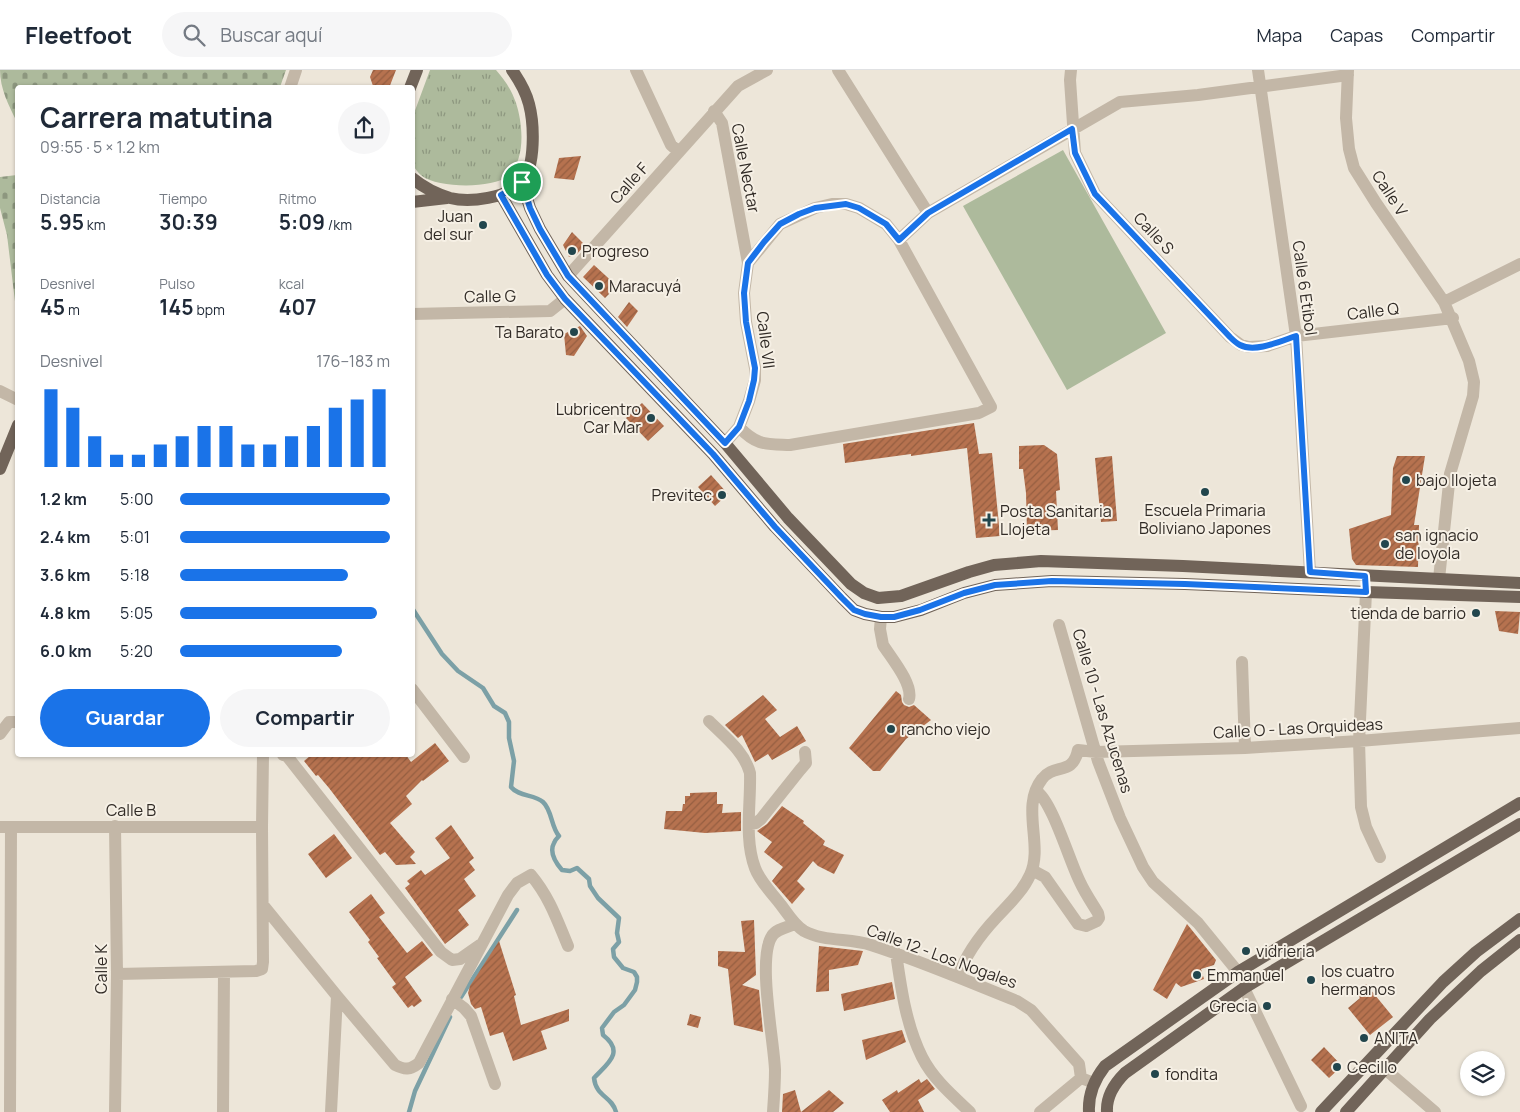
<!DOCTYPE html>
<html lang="es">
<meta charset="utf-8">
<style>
:root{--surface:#fff;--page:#f6f6f7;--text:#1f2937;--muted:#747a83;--line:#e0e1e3;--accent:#1a73e8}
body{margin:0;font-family:Manrope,sans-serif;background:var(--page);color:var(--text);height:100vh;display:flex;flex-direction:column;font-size:19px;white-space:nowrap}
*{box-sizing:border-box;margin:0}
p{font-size:16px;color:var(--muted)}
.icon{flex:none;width:28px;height:28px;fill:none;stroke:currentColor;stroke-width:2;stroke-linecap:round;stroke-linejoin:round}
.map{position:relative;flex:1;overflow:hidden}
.sheet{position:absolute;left:15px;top:15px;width:400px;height:672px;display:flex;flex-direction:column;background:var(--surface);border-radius:5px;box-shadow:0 1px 4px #0004}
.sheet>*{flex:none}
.buttons{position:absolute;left:1460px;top:981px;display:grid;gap:10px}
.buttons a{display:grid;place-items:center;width:45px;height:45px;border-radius:50%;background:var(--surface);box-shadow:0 1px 4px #0004;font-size:25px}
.pin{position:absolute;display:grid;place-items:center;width:42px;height:42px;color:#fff;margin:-21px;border:2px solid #fff;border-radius:50%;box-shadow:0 1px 5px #0007}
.round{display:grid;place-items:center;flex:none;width:52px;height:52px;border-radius:26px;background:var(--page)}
.head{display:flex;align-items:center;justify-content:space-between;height:85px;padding:0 25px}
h1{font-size:28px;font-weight:700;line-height:38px}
.stats{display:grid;grid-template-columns:repeat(3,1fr);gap:8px;height:85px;padding:5px 25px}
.stats div{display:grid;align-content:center}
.stats b{font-size:21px;font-weight:700}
.stats small{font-size:14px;font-weight:400}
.stats p{font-size:14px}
.chart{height:140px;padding:10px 25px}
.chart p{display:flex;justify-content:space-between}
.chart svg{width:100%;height:90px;margin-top:5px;stroke:var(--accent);stroke-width:6}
.cta{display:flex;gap:10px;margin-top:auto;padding:10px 25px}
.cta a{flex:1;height:58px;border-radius:30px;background:var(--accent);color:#fff;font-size:20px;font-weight:700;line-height:58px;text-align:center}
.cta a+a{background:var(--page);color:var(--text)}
ul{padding:0 25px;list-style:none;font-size:16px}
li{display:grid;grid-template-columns:80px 60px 1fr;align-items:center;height:38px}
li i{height:12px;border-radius:6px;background:var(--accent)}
header{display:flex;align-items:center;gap:30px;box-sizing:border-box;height:70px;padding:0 25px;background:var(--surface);border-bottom:1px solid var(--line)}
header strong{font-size:24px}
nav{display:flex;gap:28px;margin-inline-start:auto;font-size:18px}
.search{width:350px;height:45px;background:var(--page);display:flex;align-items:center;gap:12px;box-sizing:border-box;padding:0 18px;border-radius:28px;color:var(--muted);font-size:19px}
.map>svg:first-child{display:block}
.green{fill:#adba9c}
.cemetery{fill:url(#cemetery-stones)}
.park{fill:url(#park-tufts)}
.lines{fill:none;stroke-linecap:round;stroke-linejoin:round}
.stream{stroke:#7ca0a6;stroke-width:4.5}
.building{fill:url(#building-hatch)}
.street{stroke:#c3b7a7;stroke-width:12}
.primary{stroke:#716459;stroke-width:12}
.route-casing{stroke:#fff;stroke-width:10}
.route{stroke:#1a73e8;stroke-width:6}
.poi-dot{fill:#22464d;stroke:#f6f0e5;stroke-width:2}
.labels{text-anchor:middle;stroke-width:4;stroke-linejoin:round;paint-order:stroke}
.street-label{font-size:16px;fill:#312b26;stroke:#f6f0e5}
.poi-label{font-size:16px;fill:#312b26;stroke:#f6f0e5;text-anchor:start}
</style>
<header>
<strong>Fleetfoot</strong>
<div class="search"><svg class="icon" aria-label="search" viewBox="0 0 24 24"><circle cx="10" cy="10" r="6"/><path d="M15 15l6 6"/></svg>Buscar aquí</div>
<nav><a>Mapa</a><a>Capas</a><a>Compartir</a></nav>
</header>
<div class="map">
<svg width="1520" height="1042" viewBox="0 0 1520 1042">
<defs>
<pattern id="cemetery-stones" width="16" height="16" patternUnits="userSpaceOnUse" patternTransform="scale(1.25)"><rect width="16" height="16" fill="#adba9c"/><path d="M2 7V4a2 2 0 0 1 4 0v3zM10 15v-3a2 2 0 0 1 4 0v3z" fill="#8d977f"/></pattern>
<pattern id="park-tufts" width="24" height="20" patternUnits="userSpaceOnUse" patternTransform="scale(1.25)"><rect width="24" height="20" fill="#adba9c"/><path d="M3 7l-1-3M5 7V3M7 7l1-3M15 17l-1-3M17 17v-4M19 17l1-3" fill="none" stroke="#8d977f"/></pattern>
<pattern id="building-hatch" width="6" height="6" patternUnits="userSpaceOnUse" patternTransform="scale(1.25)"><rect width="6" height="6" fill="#b6724f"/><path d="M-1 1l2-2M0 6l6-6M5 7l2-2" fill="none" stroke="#955e41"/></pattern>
</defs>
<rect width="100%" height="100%" fill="#ede6d9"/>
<path class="green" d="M1063,80L1166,263L1067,320L963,136Z"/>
<path class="cemetery" d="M0,0H286L280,17L18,18L17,52C9,36 0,19 0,0Z
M17,105H18L17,248L7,165L0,138V107Z"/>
<path class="park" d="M430,0H496C505,10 512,21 516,33C523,54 526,90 508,106C492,119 438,118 422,106C418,103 415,98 412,94L413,46Z"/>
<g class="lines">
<path class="stream" d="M412,538L442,584L458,601L483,618L494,636L505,643L509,652V668L514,691L511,717C519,727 534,724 543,732C552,740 551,757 559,766C557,768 555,770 554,773C549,782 556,793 562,800L570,801L577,798L589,809L590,816L598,828L619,848L617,863L619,872L613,879L614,887L623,898L634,902L637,907V912L635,920L624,935L614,942L602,958L603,965C625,982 608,993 594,1008C596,1027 612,1026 616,1042
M461,927L517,840
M409,1042L415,1021L450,947"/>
</g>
<path class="building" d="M373,0H396L389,18L373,16L370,7Z
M581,86L574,110L554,108L559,88Z
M572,162L585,175L576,185L569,187L563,175Z
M594,195L617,216L605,228L583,207Z
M629,232L638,241L627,257L618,247Z
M580,256L587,266L574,286L566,285L564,264Z
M642,333L664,356L648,371L626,348Z
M974,353L979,384L992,383L1000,466L976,468L967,378L911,386V384L845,393L843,374Z
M1044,375L1057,384L1060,420L1056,421L1058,460L1027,461L1026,423L1023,399H1019V376Z
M1112,386L1117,451L1101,452L1095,388Z
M1397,386H1425L1414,455H1419L1418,497L1356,495L1352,489L1349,459L1391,445L1393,398Z
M711,405L728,424L715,436L698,417Z
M1495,541L1520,542L1518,564L1499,561Z
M896,621L901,625L902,632L904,635L909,637L914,635L931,650L906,669L880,701H873L849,678Z
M763,625L777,640L765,649L780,667L797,656L806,671L772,690L768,684L755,692L742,665L738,668L725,655Z
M435,673L449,691L423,711L422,710L406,726L412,734L390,753L415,782L410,787L416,794L396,795L385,782L380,785L329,718L318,705L316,706L304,691L311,685H406L411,692Z
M717,722V734H723L722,743L741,742V761L705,763L664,759L666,741H682L683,734H685V726H690V723Z
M782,736L804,751L803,753L825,771L823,775L844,785L834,804L818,796L813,791L797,811L805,819L792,834L772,811L783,797L764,782L772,772L757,761L767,754Z
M451,755L474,788L469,792L475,800L464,809L476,826L458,840L469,855L445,874L405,818L410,814L407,811L421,800L425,805L450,788L435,768Z
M334,764L352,788L326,808L308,784Z
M371,824L385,843L379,847L407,883L422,871L433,885L405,907L422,931L414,937L412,935L408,938L392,917L396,914L377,888L379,887L368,872L370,870L349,842Z
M754,850L756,905L742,915L759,920L763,962L734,955L728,899L718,896V881L745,882L741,851Z
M1187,854L1216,890L1214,895L1201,899L1204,909L1181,917L1176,913L1167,929L1153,920Z
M499,871L516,925L514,926L521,955L569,939V951L541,961L547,979L513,991L503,962L490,966L481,937L475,939L471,934L468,923L470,916Z
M819,876L863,881L858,895L829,900V921L816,922Z
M892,912L895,929L844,941L841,924Z
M1366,914L1393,947L1370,965L1348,938L1360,928L1356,923Z
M690,944L701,947L698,958L687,955Z
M902,960L906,972L866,990L862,970Z
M1324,977L1342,996L1329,1008L1311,990Z
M919,1009L921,1013L927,1009L935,1019L918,1030L924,1042H890L882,1030L897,1020L898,1023Z
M795,1020L801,1042L829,1020L844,1033L833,1042H782L783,1024Z"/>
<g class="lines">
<path class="street" d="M636,0L671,75L679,82
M838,0L928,143
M1071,0L1070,10L1075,83L1095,124L1230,267L1241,275L1249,277L1267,276L1296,266L1453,248
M1258,0L1296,266L1310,502
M1348,0L1346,48L1349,79L1354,98L1376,133L1444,232L1469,291L1474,312L1473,326L1450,404L1439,509
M290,18L296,0
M714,41L722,53L748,193L744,223L746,252L755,298V310L749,331L739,357L725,373
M899,170L928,143L1120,32L1198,25L1348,5
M568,206L738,16L767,0
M1444,232L1520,194
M412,244L550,241L565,229
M0,321L18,330
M739,357C757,376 766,374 790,375L979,343L991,337L899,170L886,154L859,138L846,134H832L815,138L780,154L748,193
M1366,522L1359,671L1361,737L1366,757L1380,787
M881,547L880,559L883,575C892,589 913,614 909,629
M1059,555L1098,691L1120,748L1143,797L1153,812L1198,853L1238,902
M1242,592L1245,678
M412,619L464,687
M709,651C725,667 744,681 750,703C751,734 744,769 755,798C760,812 773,824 781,835C788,844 794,855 804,861C824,872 850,868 871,875C921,891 969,912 1017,931L1031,940L1079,994L1081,1008L1094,1013
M0,664L9,652H18
M283,685L287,686L441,882L452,890L460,889L480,875
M749,754L756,753L761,749L800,700L806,693L805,682
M0,757H262
M1032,800L1045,807L1078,854L1086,856L1097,851L1099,848L1098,843C1092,833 1085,823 1080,812C1070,793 1052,730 1036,721
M263,835L337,926L395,995C405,1000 410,1000 419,993L508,825L517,813L531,805C550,828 557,850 568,876
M896,883C901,918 906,955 922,987C933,1009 953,1026 970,1042
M117,904L256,901L262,899L263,892L262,757L263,685
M958,907C965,886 982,863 997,847C1009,834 1023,821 1030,805C1044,775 1020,737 1042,709C1054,693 1073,706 1078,680L1096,682L1245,678L1359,671L1520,658
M1244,918L1301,1036
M452,929L464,938L471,946L495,1014
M1385,999L1435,1042
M10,1042L11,757
M115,1042L117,904L115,756
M223,1042L224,902
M331,1042L337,926
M773,1042C774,1028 775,1014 775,1000C774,971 757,888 772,866C776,859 788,857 795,854
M1040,1042L1081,1008"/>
<path class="primary" d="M410,18L417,0
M412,108C423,117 436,124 450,128C470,133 507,128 522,112C536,96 534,53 529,34C526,22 519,10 512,0
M522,112L530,138L540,159L568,206L725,373L788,448L851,514L864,523L878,528L901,526L969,502L994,495L1041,491L1183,496L1520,513
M501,125L547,205L565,229L713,384L775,457L842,528L854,540L865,544L881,547H894L921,540L964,523L995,515L1052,511L1185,514L1366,522L1520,527
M412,132L447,128
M0,399L18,355
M1089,1042C1088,1024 1094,1010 1105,996L1238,902L1520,733
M1107,1042C1106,1026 1114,1014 1125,1003L1244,918L1520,754
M1321,1042L1443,912L1476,882L1520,849
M1346,1042L1430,949L1481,901L1520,870"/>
</g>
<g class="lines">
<g class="route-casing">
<path id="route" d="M1072,59L1075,83L1095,124L1230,267C1233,270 1236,273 1240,275C1255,283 1281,271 1296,266L1310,502L1365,506L1366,522L1185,514L1052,511L995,515L964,523L920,540L894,547H881L865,544L854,540L842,528L775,457L713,384L565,229L547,205L501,125L513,119L522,112L530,138L540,159L568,206L725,373L739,357L749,331L754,310L755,298L746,252L744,223L748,193L764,172L780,154L799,144L815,138L846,134L859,138L886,154L899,170L928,143Z"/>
</g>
<use href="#route" class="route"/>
</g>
<g class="poi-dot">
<circle cx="483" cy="155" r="5"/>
<circle cx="572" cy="181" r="5"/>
<circle cx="599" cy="216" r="5"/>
<circle cx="574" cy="262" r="5"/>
<circle cx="651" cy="348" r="5"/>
<circle cx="1406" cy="410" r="5"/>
<circle cx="1205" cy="422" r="5"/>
<circle cx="722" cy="425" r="5"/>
<path d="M986.5 442.5h5v5h5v5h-5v5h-5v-5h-5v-5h5z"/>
<circle cx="1385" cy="474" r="5"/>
<circle cx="1476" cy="543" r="5"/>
<circle cx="891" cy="659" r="5"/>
<circle cx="1246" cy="881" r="5"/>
<circle cx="1197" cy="905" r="5"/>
<circle cx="1311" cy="910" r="5"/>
<circle cx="1267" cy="936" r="5"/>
<circle cx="1364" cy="968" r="5"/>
<circle cx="1337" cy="997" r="5"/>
<circle cx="1155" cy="1004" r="5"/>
</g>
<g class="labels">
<g class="street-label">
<text transform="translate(746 98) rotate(79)" y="6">Calle Nectar</text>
<text transform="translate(629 113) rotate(-48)" y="6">Calle F</text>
<text transform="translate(1390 123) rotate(57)" y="6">Calle V</text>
<text transform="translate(1154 163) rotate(47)" y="6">Calle S</text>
<text transform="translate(1305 218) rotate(82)" y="6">Calle 6 Etibol</text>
<text transform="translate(490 226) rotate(-1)" y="6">Calle G</text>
<text transform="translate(1373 241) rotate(-7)" y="6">Calle Q</text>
<text transform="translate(766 270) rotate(83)" y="6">Calle VII</text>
<text transform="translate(1103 641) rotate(73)" y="6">Calle 10 - Las Azucenas</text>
<text transform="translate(1298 658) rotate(-3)" y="6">Calle O - Las Orquideas</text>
<text x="131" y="746">Calle B</text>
<text transform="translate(942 886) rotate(20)" y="6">Calle 12 - Los Nogales</text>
<text transform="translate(101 899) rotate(-90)" y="6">Calle K</text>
</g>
<g class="poi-label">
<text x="473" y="152" text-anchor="end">Juan<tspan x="473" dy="18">del sur</tspan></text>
<text x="582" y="187">Progreso</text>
<text x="609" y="222">Maracuyá</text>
<text x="564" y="268" text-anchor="end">Ta Barato</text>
<text x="641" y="345" text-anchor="end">Lubricentro<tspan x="641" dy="18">Car Mar</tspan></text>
<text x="1416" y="416">bajo llojeta</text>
<text x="712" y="431" text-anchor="end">Previtec</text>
<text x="1205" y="446" text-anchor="middle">Escuela Primaria<tspan x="1205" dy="18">Boliviano Japones</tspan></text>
<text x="1000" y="447">Posta Sanitaria<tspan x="1000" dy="18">Llojeta</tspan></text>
<text x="1395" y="471">san ignacio<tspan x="1395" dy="18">de loyola</tspan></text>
<text x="1466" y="549" text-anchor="end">tienda de barrio</text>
<text x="901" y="665">rancho viejo</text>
<text x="1256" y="887">vidrieria</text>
<text x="1321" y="907">los cuatro<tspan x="1321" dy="18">hermanos</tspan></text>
<text x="1207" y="911">Emmanuel</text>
<text x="1257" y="942" text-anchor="end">Grecia</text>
<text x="1374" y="974">ANITA</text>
<text x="1347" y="1003">Cecillo</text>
<text x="1165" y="1010">fondita</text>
</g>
</g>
</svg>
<div class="buttons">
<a><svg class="icon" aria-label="layers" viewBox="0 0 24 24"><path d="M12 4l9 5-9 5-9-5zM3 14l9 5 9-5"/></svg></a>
</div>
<div class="pin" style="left:522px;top:112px;background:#1e9e55"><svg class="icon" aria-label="arrive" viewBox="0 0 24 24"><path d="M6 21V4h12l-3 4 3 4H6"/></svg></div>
<section class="sheet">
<div class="head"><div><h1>Carrera matutina</h1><p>09:55 · 5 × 1.2 km</p></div><a class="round"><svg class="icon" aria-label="share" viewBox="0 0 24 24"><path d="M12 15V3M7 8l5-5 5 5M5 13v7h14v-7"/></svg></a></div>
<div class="stats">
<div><p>Distancia</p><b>5.95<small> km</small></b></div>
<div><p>Tiempo</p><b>30:39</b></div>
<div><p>Ritmo</p><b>5:09<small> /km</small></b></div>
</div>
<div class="stats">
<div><p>Desnivel</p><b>45<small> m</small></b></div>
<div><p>Pulso</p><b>145<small> bpm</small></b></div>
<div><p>kcal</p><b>407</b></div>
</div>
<div class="chart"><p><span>Desnivel</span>176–183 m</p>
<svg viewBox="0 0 160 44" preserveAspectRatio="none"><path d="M5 44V6M15 44V15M25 44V29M35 44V38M45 44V38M55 44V33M65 44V29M75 44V24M85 44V24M95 44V33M105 44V33M115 44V29M125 44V24M135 44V15M145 44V11M155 44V6"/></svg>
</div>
<ul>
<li><b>1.2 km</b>5:00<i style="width:100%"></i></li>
<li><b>2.4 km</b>5:01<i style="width:100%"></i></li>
<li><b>3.6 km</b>5:18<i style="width:80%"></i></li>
<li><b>4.8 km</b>5:05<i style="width:94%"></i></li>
<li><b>6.0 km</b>5:20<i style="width:77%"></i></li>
</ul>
<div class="cta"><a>Guardar</a><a>Compartir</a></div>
</section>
</div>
